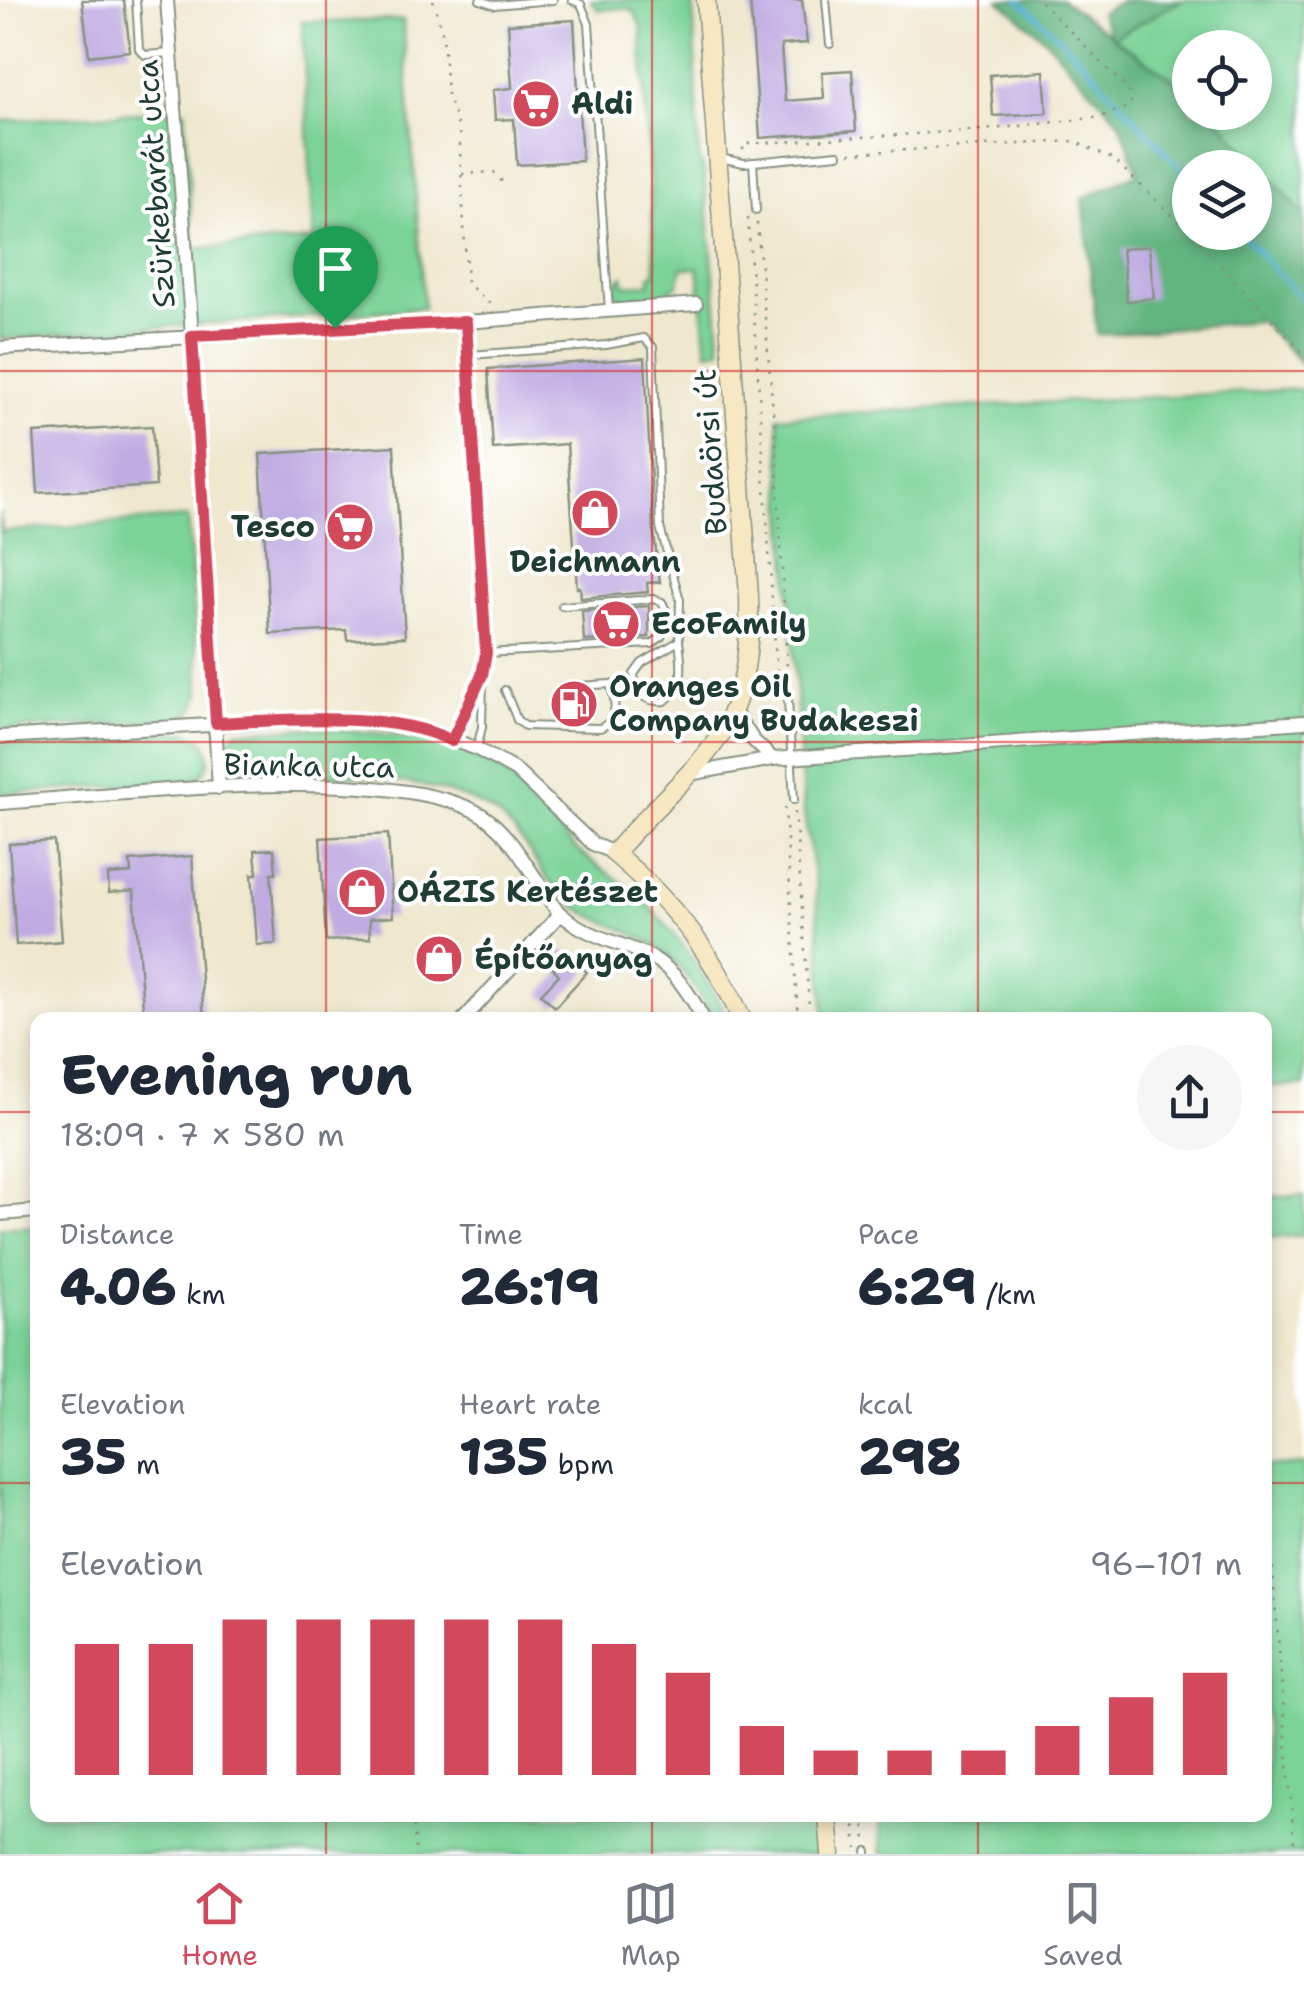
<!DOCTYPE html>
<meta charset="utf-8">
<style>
:root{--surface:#fff;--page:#f6f6f7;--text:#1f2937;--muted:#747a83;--line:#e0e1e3;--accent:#d1495b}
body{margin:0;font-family:"Shantell Sans",sans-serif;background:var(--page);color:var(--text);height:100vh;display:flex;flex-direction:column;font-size:38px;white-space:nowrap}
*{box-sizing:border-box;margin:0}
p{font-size:32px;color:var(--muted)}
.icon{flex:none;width:55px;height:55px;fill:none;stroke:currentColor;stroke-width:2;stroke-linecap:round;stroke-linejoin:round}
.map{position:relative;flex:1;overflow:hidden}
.sheet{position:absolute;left:30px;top:1012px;width:1242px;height:810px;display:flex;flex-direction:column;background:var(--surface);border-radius:20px;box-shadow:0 5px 15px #0003}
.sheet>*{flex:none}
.fabs{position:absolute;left:1172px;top:30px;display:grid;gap:20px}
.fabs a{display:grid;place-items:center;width:100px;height:100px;border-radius:50%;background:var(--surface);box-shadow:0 5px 15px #0003;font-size:50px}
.pin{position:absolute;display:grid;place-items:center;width:85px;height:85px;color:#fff;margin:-102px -42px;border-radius:50% 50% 50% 0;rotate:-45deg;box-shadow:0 0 10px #0007}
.pin .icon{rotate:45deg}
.round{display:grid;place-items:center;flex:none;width:105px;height:105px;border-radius:52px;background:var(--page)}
.overview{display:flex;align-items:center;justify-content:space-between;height:170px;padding:0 30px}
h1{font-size:55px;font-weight:800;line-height:75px}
.metrics{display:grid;grid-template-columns:repeat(3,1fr);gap:15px;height:170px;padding:10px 30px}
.metrics div{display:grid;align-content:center}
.metrics b{font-size:50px;font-weight:800}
.metrics small{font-size:28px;font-weight:400}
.metrics p{font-size:28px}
.chart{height:280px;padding:20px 30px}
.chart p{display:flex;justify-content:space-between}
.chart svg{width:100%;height:180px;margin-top:10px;stroke:var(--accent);stroke-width:6}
.tabs{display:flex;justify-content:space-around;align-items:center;height:140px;border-top:2px solid var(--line);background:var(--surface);font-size:28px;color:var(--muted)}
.tabs a{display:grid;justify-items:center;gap:5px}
.tabs .current{color:var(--accent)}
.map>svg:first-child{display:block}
.green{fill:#7bd398;stroke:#4d8866;stroke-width:2.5}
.forest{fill:#64b580;stroke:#42795a;stroke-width:2.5;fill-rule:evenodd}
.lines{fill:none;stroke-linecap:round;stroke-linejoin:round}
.stream{stroke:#52b0d0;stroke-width:5}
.building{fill:#c0ace2}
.lane-casing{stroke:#879282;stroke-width:10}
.street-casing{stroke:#879282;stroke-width:16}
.secondary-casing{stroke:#879282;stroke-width:21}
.path{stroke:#879282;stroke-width:2.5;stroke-dasharray:2.5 8;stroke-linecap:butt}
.lane{stroke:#fff;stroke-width:6}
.street{stroke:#fff;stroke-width:12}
.secondary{stroke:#f7e8c3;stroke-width:18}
.route-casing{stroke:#fff;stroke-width:20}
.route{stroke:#d1495b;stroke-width:12}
.grid{fill:none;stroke:#d62828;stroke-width:2.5;stroke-opacity:0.55}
.labels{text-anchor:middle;stroke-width:8;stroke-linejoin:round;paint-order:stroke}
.poi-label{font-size:30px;font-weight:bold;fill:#1f3d34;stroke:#fff;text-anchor:start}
.street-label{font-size:30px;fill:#1f3d34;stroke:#fff}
</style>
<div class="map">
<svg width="1304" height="1854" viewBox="0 0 1304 1854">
<rect width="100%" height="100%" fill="#fff"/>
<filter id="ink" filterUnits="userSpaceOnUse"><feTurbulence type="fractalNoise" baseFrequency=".01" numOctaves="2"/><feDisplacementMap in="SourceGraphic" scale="20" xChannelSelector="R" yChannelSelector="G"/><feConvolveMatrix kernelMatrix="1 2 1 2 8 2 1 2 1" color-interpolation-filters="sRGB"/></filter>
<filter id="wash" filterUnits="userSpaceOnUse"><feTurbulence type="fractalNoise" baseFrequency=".0048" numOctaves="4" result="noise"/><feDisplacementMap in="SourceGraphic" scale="40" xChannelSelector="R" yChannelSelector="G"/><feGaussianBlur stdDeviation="2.25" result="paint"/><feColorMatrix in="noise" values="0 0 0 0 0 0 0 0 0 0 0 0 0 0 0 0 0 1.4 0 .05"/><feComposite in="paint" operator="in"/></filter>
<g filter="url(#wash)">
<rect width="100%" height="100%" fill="#efe8cf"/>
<path class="green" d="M591,0H693L699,156L704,172L721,350L707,352L698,268H682L678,285L663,296L621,299L616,294L615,283L623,276L624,285L650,284V275L655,274L641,27L634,11L627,8L598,10Z
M1183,0H1304V215L1213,113L1255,112V48H1190V91L1113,37Z
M403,20L424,308L0,339V121L185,110L193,249L314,240L302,22Z
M1304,389V1085L1265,1087V1020H825L816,887L804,814L778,417Z
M0,512L2,532L188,517L200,695L193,711L175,720L0,730Z
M315,728C373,732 433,736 486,761C524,779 544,817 573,846C589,862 610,873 628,887C669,921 705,973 729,1020H713C694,981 672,951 631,933C612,924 594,919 576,907C541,883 530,840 497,815C459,786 367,774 319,775C294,776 268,781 243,777L234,773L223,759L226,743L237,731Z
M187,732L204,741C214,758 209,774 191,781L0,794V745Z
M1304,1195V1235L1265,1238V1197Z
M37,1226L38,1815H822L821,1854H0V1228Z
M1304,1464V1854H882L879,1815H1265V1467Z"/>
<path class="forest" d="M999,0H1062L1110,35L1100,13L1123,0H1183L1113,38L1190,91V112L1213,113L1304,215V366L1260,321L1097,335L1083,198L1138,173L1120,122L1043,37ZM1190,168H1255V232H1190Z"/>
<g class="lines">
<path class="stream" d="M1019,0L1071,49L1190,178
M1240,232L1304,302"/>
</g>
<g id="blocks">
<path class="building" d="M82,0H124L130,51L89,56Z
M750,0H802L807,43L781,45L785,101L824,98L822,72L852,70L856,131L760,138Z
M574,20L582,161L517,165L514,119L495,120L493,90L512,88L508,24Z
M1044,71L1047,113L993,116L990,75Z
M1149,246L1154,298L1127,301L1122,249Z
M645,358L653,527L660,582L647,583L648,592L581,598L580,587L577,588L567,444L493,449L488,369Z
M152,426L156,486L38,493L34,433Z
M394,446L405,637L347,640L346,630L270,634L260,454Z
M649,606V637L584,641L582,611Z
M388,834L393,917L369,919L370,938L326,941L320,838Z
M54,841L62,941L16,945L9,844Z
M274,849L276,873H271L276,944L257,945L252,874H257L255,850Z
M192,856L204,1020H144L134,891L109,893L108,875L131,873L130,861Z
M564,950L587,972L555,1007L541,994L559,975L550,965Z"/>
</g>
</g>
<g filter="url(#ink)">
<use href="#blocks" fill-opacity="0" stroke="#879282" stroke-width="2.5"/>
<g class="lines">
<g class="lane-casing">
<path id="lane" d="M136,0L139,49L145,55L171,53
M480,0L495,5L553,0
M572,0L581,4L589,24L609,311
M826,0L830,44
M720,158L744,163L838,154
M753,162L756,210
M469,355L606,345L644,338L653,347L660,527L680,600L679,641L642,663L634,674C635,693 644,703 665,701C686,685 682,665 679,641
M486,653L652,644L661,637L670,618L662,602L653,599L562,606
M505,690L517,720L525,726L600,728C619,720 616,701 610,684L565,687
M788,700L794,800
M453,740L483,675L486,653L466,322
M477,748L482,727L483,676
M867,1851V1854"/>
</g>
<g class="street-casing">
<path id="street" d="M167,0L192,335L219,788
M0,348L466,322L696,304
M734,712L754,741L773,759
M0,737L333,718L433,732L477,749L515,770L593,844L614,853
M689,774L773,759L1304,722
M0,803C109,796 393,760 482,815C509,833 526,865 544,891C549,899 555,910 562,915C588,937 622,943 651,957C676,971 691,996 704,1020
M463,1020L560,914
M0,1214L38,1211"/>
</g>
<g class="secondary-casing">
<path id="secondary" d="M706,0L749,596C753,743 699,754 614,853C670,900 713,952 742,1020
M828,1815L831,1854"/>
</g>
<path class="path" d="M433,0L443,35L447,94L459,130L467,283L490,304
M743,150V144L983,130L1101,117L1130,106L1132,96L1125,86L1039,0
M850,153L1074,141L1114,160L1190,232
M462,174L494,172L504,184
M748,218L778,694
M757,223L776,446L788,689
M1192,235L1304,354
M785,807L798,1020
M795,812L810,1020
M1265,1548L1272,1560L1295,1854
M413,1815L416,1854
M854,1815L857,1848
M864,1815L866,1840"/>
<use href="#lane" class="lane"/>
<use href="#street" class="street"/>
<use href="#secondary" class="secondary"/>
</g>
</g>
<g class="lines" filter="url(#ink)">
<g class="route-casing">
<path id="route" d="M466,322L486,653L482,675L452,741C391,710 283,720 216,723L192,336Z"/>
</g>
<use href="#route" class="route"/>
</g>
<path class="grid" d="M326,0V1020M652,0V1020M978,0V1020M0,371H1304M0,742H1304M0,1112H38M1265,1112H1304M0,1483H38M1265,1483H1304M326,1815V1854M652,1815V1854M978,1815V1854"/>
<defs>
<g id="supermarket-disc" transform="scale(2.5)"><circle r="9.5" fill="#d1495b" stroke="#fff"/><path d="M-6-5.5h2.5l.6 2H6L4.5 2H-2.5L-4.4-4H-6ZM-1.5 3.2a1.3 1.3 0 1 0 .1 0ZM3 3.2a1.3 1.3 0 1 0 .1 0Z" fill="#fff"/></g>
<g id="shop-disc" transform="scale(2.5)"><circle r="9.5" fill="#d1495b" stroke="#fff"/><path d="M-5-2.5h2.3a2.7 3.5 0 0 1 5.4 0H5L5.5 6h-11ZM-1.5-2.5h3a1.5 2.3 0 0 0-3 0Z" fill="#fff"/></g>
<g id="fuel-disc" transform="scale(2.5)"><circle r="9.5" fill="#d1495b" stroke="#fff"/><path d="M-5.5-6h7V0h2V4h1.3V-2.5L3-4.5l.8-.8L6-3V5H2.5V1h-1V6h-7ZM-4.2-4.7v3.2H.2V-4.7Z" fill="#fff"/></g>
</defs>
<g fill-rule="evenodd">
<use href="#supermarket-disc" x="536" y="104"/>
<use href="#shop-disc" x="595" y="513"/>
<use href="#supermarket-disc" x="350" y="527"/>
<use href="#supermarket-disc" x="616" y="624"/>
<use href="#fuel-disc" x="574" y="704"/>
<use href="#shop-disc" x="362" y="892"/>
<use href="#shop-disc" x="439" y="959"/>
</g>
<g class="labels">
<g class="poi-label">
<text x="571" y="114">Aldi</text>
<text x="315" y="537" text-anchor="end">Tesco</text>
<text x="595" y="572" text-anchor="middle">Deichmann</text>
<text x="651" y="634">EcoFamily</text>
<text x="609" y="697">Oranges Oil<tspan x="609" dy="34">Company Budakeszi</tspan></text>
<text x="397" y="902">OÁZIS Kertészet</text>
<text x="474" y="969">Építőanyag</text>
</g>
<g class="street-label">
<text transform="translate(156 184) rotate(-94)" y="10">Szürkebarát utca</text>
<text transform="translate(711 452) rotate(-94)" y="10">Budaörsi út</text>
<text transform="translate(309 766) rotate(1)" y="10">Bianka utca</text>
</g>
</g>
</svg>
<div class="fabs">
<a><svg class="icon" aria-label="locate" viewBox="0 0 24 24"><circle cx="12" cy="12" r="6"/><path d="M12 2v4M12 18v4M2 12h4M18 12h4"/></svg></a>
<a><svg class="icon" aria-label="layers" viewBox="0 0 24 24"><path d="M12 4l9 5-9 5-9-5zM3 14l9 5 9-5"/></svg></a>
</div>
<div class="pin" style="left:335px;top:328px;background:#1e9e55"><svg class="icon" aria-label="arrive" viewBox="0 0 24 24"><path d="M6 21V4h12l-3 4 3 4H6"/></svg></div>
<section class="sheet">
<div class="overview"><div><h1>Evening run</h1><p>18:09 · 7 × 580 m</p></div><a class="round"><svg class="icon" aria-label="share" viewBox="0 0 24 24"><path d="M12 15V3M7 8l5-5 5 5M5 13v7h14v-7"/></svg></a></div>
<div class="metrics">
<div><p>Distance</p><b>4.06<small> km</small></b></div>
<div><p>Time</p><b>26:19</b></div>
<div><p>Pace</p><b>6:29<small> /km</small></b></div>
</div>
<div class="metrics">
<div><p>Elevation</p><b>35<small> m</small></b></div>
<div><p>Heart rate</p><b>135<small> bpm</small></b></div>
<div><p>kcal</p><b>298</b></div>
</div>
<div class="chart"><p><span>Elevation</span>96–101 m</p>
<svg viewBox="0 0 160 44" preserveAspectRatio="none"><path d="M5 44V12M15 44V12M25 44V6M35 44V6M45 44V6M55 44V6M65 44V6M75 44V12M85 44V19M95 44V32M105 44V38M115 44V38M125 44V38M135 44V32M145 44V25M155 44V19"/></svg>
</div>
</section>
</div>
<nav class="tabs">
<a class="current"><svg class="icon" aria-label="home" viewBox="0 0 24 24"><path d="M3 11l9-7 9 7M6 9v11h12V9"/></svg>Home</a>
<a><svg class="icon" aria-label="map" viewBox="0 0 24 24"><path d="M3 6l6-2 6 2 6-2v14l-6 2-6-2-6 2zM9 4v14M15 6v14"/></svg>Map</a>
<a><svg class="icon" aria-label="saved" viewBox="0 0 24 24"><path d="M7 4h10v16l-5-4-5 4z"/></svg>Saved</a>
</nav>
